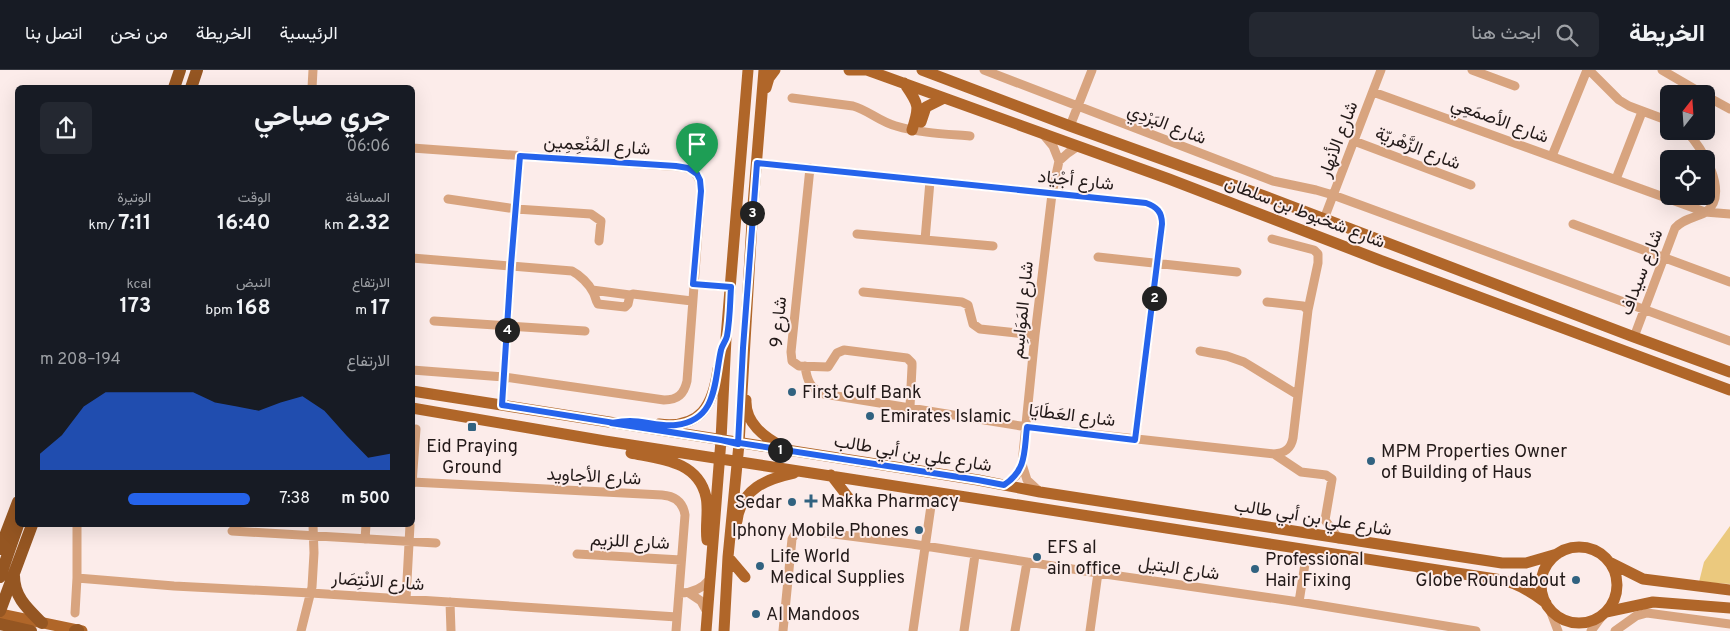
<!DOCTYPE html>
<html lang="ar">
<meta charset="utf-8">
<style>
:root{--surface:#171b24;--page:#242831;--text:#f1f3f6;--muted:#9ea1a6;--line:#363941;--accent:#2563eb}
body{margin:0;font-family:Overpass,Vazirmatn,sans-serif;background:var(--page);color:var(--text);direction:rtl;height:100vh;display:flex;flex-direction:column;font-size:19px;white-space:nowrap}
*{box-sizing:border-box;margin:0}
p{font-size:16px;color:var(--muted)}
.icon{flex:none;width:28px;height:28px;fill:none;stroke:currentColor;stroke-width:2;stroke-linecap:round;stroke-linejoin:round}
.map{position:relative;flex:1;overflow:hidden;direction:ltr}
.sheet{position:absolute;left:15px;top:15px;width:400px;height:442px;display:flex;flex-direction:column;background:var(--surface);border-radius:8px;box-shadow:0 5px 20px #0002;direction:rtl}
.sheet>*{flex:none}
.needle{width:32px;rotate:17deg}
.fabs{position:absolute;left:1660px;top:15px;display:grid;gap:10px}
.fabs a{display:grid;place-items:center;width:55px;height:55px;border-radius:8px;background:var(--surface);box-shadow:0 5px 20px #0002;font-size:25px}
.pin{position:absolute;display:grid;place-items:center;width:42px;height:42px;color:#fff;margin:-51px -21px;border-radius:50% 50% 50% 0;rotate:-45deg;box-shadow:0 0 5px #0007}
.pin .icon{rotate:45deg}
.km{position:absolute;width:25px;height:25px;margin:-12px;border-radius:50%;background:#222;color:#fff;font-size:14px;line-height:25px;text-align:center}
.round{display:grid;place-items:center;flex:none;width:52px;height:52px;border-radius:8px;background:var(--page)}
.head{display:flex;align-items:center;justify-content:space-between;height:85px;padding:0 25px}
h1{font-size:28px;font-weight:700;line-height:38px}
.metrics{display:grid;grid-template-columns:repeat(3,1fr);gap:8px;height:85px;padding:5px 25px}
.metrics div{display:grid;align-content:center}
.metrics b{font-size:21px;font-weight:700}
.metrics small{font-size:14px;font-weight:400}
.metrics p{font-size:14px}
.chart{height:140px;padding:10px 25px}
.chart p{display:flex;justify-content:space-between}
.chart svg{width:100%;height:90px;margin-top:5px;fill:var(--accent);opacity:.7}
ul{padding:0 25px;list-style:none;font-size:16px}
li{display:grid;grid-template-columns:80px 60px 1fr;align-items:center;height:38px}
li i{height:12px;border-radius:6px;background:var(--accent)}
header{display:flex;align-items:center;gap:30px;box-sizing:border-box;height:70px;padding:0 25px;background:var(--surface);border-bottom:1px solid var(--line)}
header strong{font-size:24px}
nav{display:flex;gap:28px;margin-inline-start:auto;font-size:18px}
.search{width:350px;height:45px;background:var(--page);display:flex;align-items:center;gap:12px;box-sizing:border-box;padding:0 18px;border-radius:8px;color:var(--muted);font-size:19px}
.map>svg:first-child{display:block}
.green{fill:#ebc97e}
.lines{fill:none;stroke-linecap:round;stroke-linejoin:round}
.minor{stroke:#d8a47f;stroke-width:9}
.major{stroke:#b06629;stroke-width:11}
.highway{stroke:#955622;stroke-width:12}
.route-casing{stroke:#fff;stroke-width:10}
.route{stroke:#2563eb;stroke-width:6}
.poi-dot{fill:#316280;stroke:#fcecea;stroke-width:2}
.labels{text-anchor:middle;stroke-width:4;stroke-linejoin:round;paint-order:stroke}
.street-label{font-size:18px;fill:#231a19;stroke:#fcecea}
.poi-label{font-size:18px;fill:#231a19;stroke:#fcecea;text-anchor:start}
</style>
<header>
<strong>الخريطة</strong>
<div class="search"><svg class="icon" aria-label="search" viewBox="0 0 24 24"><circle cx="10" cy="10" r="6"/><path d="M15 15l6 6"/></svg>ابحث هنا</div>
<nav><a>الرئيسية</a><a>الخريطة</a><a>من نحن</a><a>اتصل بنا</a></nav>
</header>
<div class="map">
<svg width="1730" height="561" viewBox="0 0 1730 561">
<rect width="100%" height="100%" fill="#fcecea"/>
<path class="green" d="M1730,456V514L1699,512L1704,492Z"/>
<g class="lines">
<path class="minor" d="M984,0L1273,111L1316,120L1333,125L1730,271
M1472,0L1515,16
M1589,0L1619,30L1629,36L1669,51
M1662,0L1703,24
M312,18L313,0
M1373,22L1705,142L1730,144
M1706,26L1730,39
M792,28L853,36C868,40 880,52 896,56C919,63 946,64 970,66
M1070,56L1092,0
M1354,71L1471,115
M412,78L682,97C696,100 701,108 701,121L687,311C684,324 678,330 664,330L504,307L412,300
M1552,86L1587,0
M1059,91L1068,83L1078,76
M757,93L1146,133C1157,137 1162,142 1162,154L1135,370
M810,98L791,282L792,291L799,296L828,297L837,283L844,280L907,288L912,293V297L910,337
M1616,109L1642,42
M448,129L516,139L591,144L601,151L599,171
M1324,149L1381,0
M1573,154L1730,212
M857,164L993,176
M1272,169L1314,180L1318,184V193L1308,240
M925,170L930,111
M1098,187L1237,202
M412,188L572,201C580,205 589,214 593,222C596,227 595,230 598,234L625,237L628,234L630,225L633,224L692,231
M693,214L731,217
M592,220L630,225
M863,222L962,232L968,235L973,254L980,259L1035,265
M434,251L585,261
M1634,267L1675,158C1684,148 1695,148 1706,142C1730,123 1703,78 1686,61
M1200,281L1227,286L1244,292L1298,325
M805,296C807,310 810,319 824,324L1027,357L1274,384C1285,383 1291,379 1293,368L1308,240L1303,236L1267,232
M502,335L511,195L520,87
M1274,384L1301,402L1326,405L1332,409L1325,450L1339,469
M412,412L662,425C675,426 683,432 685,445L676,561
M412,414L416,359
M1004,415L1016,406L1022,395
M1040,422L1027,410L1022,394L1035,265L1052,124L1059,91L1053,76L1043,64
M232,461L436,473
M365,469L366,455
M577,484L681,490
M77,508L174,516L311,523L677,547
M680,523C693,523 702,519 710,509
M689,523L701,531L707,542
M406,529L410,455
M450,532L451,561
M1299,532L1307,481
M1550,540L1558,561
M75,543L77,508V455
M301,561L312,517L314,483L313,455
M783,561L792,469L795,464L803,460L912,474L1098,503L1299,532L1476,561
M913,561L933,422
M964,561L975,485
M1015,561L1027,492
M1090,561L1098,503
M1591,561L1602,546
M1615,561L1636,546L1647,543L1730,554"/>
<path class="major" d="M849,0H864
M867,0L1169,109L1382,191L1730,320
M922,0L1070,56L1267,127L1634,267L1730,302
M904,13C919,35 920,35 912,60
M766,18L769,8L775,0
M921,52L926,37L944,28
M412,321L978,410L1040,422L1502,493H1526L1557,484
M746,330C745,353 764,367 783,377
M412,338L605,371L1502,510C1519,514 1532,522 1546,533
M659,354C701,359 713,335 718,299
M631,383C661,389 698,391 706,427C709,440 705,456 707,470
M831,405L848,427
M737,451C741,419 766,409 794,403
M1541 515a38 38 0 1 1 76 0a38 38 0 1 1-76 0Z
M728,487L745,507
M1611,493L1643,509L1730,520
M1606,542L1653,532L1730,538
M0,544L82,561
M706,561L721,370L726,268L748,0
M724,561L728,487L739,374L753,135L764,0"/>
<path class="highway" d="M174,18L180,0
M191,18L197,0
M0,479L18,432
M14,506C14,527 28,539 42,553
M0,507L18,455
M0,541L32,455
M0,554L31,561
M75,561L78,560"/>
</g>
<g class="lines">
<g class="route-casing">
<path id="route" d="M697,104L700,110L701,121L693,214L731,217C730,233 730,250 727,266C726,271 722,275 721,280C714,311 718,350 676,355C661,357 645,351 630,351C624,351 617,352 611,353L978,410L1004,415C1027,400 1024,381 1027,357L1135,370L1162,154C1162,142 1157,137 1146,133L757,93L743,278L738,374L721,370L502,335L511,195L520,86L676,96L688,98L697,104"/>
</g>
<use href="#route" class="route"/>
</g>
<g class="poi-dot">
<circle cx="792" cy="322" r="5"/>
<circle cx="870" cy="346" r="5"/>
<rect x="467" y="352" width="10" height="10" rx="2.5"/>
<circle cx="1371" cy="391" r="5"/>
<path d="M808.5 423.5h5v5h5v5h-5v5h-5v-5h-5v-5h5z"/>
<circle cx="792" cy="432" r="5"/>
<circle cx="919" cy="460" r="5"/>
<circle cx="1037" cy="487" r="5"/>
<circle cx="760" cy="496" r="5"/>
<circle cx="1255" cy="499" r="5"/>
<circle cx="1576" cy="510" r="5"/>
<circle cx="756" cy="544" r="5"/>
</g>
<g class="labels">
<g class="street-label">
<text transform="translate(1500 50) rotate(20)" y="6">شارع الأصمَعِي</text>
<text transform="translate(1167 54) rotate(21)" y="6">شارع البَرْدِي</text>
<text transform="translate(1338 69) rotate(-69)" y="6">شارع الأنهار</text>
<text transform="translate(597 75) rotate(4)" y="6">شارع المُنْعِمِين</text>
<text transform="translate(1418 78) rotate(21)" y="6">شارع الزَّهْريّة</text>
<text transform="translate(1076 110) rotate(6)" y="6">شارع أجْيَاد</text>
<text transform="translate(1305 142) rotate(21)" y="6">شارع شخبوط بن سلطان</text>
<text transform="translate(1641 202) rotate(-69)" y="6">شارع سيداف</text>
<text transform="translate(1022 240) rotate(-84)" y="6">شارع المَوَاسِم</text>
<text transform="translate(778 252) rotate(-85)" y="6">شارع 9</text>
<text transform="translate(1072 345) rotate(7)" y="6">شارع العَطَايَا</text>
<text transform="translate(913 383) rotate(9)" y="6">شارع علي بن أبي طالب</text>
<text transform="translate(594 406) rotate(3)" y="6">شارع الأجاويد</text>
<text transform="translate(1313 447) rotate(9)" y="6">شارع علي بن أبي طالب</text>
<text transform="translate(630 471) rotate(3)" y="6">شارع اللزيم</text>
<text transform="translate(1179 498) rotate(8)" y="6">شارع البتيل</text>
<text transform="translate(378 511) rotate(4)" y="6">شارع الانْتِصَار</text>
</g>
<g class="poi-label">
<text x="802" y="328">First Gulf Bank</text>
<text x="880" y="352">Emirates Islamic</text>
<text x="472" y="382" text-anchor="middle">Eid Praying<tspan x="472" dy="21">Ground</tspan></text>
<text x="1381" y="387">MPM Properties Owner<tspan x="1381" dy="21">of Building of Haus</tspan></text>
<text x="821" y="437">Makka Pharmacy</text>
<text x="782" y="438" text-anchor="end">Sedar</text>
<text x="909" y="466" text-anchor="end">Iphony Mobile Phones</text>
<text x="1047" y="483">EFS al<tspan x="1047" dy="21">ain office</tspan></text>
<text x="770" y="492">Life World<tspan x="770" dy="21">Medical Supplies</tspan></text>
<text x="1265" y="495">Professional<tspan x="1265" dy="21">Hair Fixing</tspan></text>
<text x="1566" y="516" text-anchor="end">Globe Roundabout</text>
<text x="766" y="550">Al Mandoos</text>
</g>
</g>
</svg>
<div class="fabs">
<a><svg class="needle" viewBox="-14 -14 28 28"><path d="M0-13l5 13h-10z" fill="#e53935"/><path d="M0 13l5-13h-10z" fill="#9ea1a6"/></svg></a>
<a><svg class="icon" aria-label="locate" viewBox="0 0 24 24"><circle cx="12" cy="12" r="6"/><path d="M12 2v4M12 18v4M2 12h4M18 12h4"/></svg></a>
</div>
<div class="pin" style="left:697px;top:104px;background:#1e9e55"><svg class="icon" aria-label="arrive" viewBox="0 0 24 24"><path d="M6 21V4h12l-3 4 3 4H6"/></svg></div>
<b class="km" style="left:780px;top:380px">1</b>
<b class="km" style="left:1154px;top:228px">2</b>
<b class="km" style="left:752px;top:143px">3</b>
<b class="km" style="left:507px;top:260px">4</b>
<section class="sheet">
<div class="head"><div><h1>جري صباحي</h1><p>06:06</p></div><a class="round"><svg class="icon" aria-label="share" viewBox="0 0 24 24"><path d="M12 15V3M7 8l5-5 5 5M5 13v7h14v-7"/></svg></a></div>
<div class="metrics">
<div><p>المسافة</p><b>2.32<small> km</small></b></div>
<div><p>الوقت</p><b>16:40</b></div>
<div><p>الوتيرة</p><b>7:11<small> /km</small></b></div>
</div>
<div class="metrics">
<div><p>الارتفاع</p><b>17<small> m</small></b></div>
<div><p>النبض</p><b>168<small> bpm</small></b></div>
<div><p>kcal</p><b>173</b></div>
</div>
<div class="chart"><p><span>الارتفاع</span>194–208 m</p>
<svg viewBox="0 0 160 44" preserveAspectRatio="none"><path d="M0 44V36L10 27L20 13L30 6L40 6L50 6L60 6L70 6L80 11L90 13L100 15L110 11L120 8L130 15L140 27L150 38L160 36V44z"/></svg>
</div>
<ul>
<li><b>500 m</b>7:38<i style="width:58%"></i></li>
</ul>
</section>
</div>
